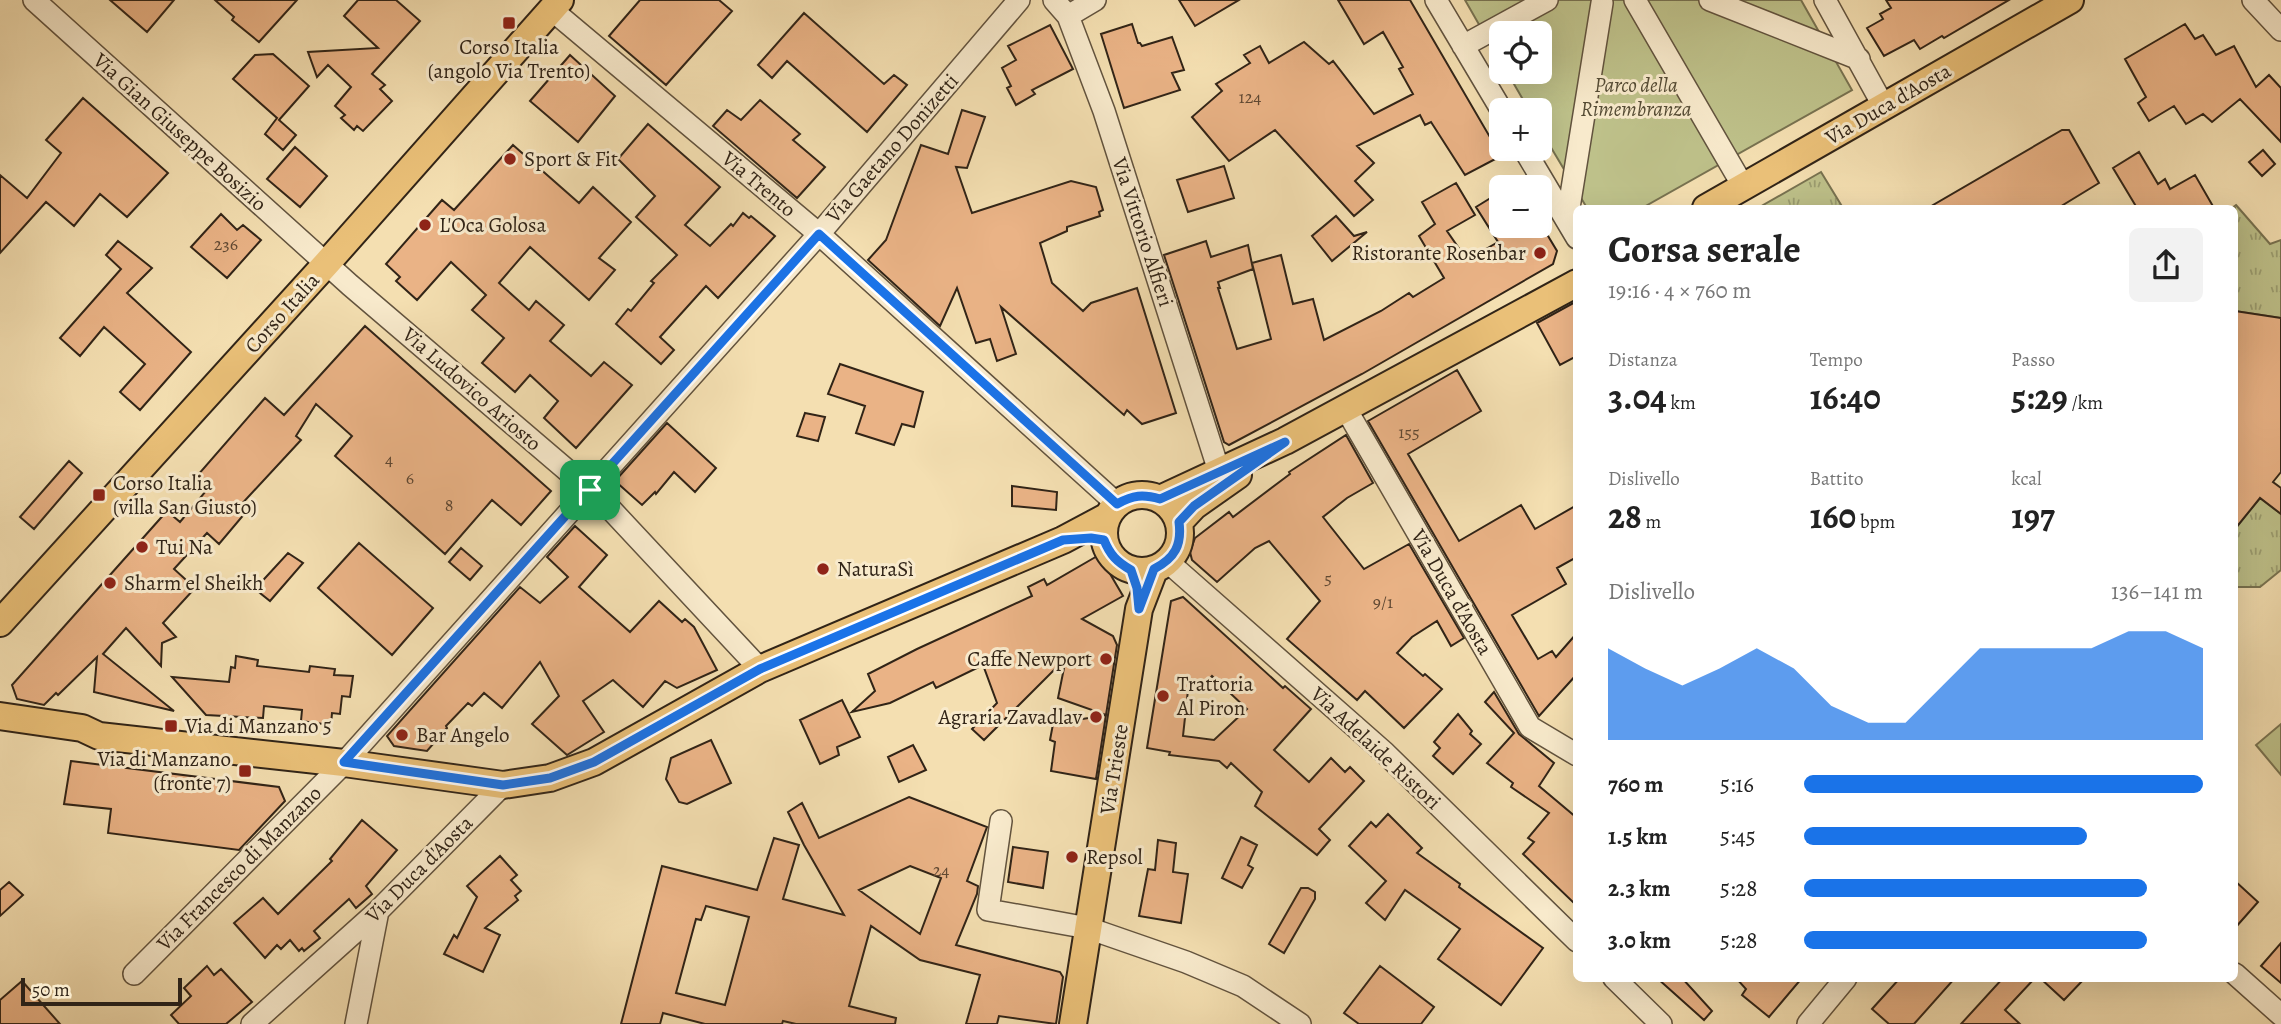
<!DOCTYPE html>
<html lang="it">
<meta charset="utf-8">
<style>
:root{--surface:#fff;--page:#f2f2f2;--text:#222;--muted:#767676;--accent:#1a73e8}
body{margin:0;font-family:Alegreya,serif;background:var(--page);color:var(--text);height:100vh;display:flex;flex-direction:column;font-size:26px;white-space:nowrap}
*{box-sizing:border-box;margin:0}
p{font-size:23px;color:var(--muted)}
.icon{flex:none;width:38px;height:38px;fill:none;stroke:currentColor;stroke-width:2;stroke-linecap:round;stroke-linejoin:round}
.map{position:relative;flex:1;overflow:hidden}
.sheet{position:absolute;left:1573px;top:205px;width:665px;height:777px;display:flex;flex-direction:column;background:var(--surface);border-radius:10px;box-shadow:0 7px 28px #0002}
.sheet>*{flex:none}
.buttons{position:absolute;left:1489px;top:21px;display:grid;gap:14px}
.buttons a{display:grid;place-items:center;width:63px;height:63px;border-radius:10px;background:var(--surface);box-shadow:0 7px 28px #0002;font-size:35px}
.scale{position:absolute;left:21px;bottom:18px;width:161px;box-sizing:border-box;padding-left:7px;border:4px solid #312417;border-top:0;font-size:19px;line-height:24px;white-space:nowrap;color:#312417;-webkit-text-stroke:5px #f8eacc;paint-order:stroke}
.pin{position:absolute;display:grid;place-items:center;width:60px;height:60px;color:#fff;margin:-30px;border-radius:14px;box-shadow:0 4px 10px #0006}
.round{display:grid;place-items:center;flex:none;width:74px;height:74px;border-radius:10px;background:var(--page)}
.overview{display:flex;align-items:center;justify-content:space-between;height:119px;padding:0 35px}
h1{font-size:38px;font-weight:700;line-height:52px}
.metrics{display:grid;grid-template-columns:repeat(3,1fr);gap:10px;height:119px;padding:7px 35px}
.metrics div{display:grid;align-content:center}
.metrics b{font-size:35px;font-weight:700}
.metrics small{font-size:19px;font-weight:400}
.metrics p{font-size:19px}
.chart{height:196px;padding:14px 35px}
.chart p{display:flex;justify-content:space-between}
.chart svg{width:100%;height:126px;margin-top:7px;fill:var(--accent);opacity:.7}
ul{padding:0 35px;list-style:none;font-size:23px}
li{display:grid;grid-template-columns:112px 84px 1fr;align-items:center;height:52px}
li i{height:18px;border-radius:9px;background:var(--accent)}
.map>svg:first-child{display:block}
.grass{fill:url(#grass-tufts);stroke:#787250;stroke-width:2}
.park{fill:#bec18a;stroke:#787250;stroke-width:2}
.building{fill:#eab386;stroke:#312417;stroke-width:2;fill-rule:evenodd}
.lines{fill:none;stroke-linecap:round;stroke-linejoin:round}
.minor-casing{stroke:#62533e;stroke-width:24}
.major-casing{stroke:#312417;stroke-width:30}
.minor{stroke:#f8eacc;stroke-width:21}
.major{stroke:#eac078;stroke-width:26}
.route-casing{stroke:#fff;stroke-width:14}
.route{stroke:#1a73e8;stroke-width:9}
.poi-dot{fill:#8f2418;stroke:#f8eacc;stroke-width:2.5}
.labels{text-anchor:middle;stroke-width:6;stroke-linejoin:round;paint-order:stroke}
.number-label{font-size:18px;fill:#5f4833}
.poi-label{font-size:21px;fill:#312417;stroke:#f8eacc;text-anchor:start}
.park-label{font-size:21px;font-style:italic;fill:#544b34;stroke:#f8eacc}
.street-label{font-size:21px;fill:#312417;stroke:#f8eacc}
</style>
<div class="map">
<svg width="2281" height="1024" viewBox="0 0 2281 1024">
<defs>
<pattern id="grass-tufts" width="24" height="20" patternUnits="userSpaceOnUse" patternTransform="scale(1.75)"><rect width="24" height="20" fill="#bec18a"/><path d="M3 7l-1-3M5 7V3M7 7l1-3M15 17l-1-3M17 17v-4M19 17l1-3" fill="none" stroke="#9b9d70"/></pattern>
</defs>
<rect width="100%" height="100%" fill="#f4dfb1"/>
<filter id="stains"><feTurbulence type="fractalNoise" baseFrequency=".00286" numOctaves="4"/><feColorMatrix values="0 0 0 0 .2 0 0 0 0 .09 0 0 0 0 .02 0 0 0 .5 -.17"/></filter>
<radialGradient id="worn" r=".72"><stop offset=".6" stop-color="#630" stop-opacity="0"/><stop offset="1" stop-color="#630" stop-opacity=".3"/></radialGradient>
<path class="grass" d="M1821,172L1843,208H1758Z
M2236,205L2270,244L2281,240V318L2235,311V208H2232Z
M2260,498L2281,514V570L2260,587H2235V529Z"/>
<path class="park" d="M1465,0H1801L1852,90L1642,208H1587L1540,129V110H1529L1507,72H1540V33H1502L1501,63Z
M2281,724V775L2256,745Z"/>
<path class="building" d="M110,0H174L147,32Z
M215,0H297L259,42L232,20L234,17Z
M358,0H396L420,21L372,74L385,85L380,89L392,101L363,131L357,126L354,130L341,118L345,115L335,106L351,87L328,65L317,77L308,52L378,48L344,16Z
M640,0H719L732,11L666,85L609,36Z
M1179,0H1239L1195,26Z
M1338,0H1410L1501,156L1465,175L1431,122L1425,125L1420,115L1357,146L1374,163L1355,181L1373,200L1354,216L1275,130L1229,161L1192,117L1222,91L1216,84L1250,63L1244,55L1260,46L1269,63L1304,42L1329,64L1333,61L1374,114L1413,94L1399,69L1403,67L1383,32L1364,44Z
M1886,0H2009L1944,38L1942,36L1920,49L1914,40L1884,56L1867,28L1883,19L1880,14L1891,8Z
M804,13L884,84L894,75L907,85L867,132L787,61L772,78L758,65Z
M1132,24L1138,43H1140L1142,46L1172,37L1184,70L1172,73L1180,90L1124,108L1101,34Z
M2185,24L2195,39L2203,35L2216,55L2234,46L2256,87L2269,75L2281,88V142L2240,99L2212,122L2203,114L2186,124L2174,106L2149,121L2138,103L2146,97L2125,59Z
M1050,25L1073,69L1032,90L1035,94L1016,105L1007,88L1011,86L1002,68L1016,60L1008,46Z
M273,54L309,86L279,120L296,135L283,150L265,134L277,118L233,79L255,55Z
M570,55L615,96L578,142L530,101Z
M83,98L168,173L127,217L100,194L74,226L46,202L0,253V175L27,198L61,153L46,140Z
M760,100L800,134L793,140L825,167L797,198L713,126L727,110L741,120Z
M962,110L985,117L967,168L956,167L972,213L1071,181L1096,187L1103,210L1099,212L1100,216L1067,227V231L1040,243L1052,283L1083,311L1091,303L1137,288L1176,413L1142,424L1127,410L1124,415L1001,307L1016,354L997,361L990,339L976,343L957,288L940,326L868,260L886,240L921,145L948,154Z
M648,124L720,187L685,225L710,246L731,224L733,226L743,213L749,218L751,216L775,236L718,298L706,286L660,337L674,350L661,364L616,324L628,309L631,311L654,283L651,281L677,255L636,217L655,196L618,159Z
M2062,130H2069L2099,183L2058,208H1928Z
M513,145L579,203L593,187L631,222L599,258L615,270L589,300L530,247L499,283L529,310L536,301L564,325L550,341L591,376L604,362L632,385L576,448L544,418L558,401L530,375L515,392L482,363L504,338L472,310L486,295L451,262L417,300L396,281L400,277L386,264L442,200L454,210Z
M295,147L327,176L300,207L267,179Z
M2263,150L2275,164L2262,176L2249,162Z
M2139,152L2158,184L2165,179L2170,189L2195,175L2214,208H2137L2113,168Z
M1224,166L1234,198L1188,212L1177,180Z
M1456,183L1475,215L1447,231L1467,260L1498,242L1476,207L1502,191V226H1542L1557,251L1553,264L1362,374L1229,445L1224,442L1164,255L1206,241L1211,257L1248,245L1253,269L1218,282L1220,288H1218L1237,349L1271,339L1252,263L1281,255L1293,304L1313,299L1324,340L1381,311L1409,293L1413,297L1444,278L1419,236L1435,224L1422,202Z
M221,214L237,230L243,225L261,240L227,278L191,247Z
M1336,216L1354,236L1367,232L1332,261L1312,236Z
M118,241L152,268L127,293L191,352L140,410L120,392L145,364L104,327L80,356L60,338L121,269L106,255Z
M1577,301V356L1560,365L1537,323Z
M2235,311L2281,318V472L2273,482L2281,488V514L2260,498L2235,529Z
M365,326L551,491L521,525L492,500L445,554L335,456L352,436L316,404L296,436L301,440L237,509L246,512L219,544L207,533L174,569L195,588L163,623L176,637L162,643L161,666L126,628L103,654L174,711L94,692L97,657L58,695L56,693L44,705L17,699L12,685L167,511L180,522L211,485L197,476L265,398L284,415Z
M840,364L923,392L914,427L902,424L894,445L856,433L865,406L828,394Z
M1457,370L1481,411L1408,454L1459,541L1521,505L1535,529L1577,505V557L1557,568L1566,584L1512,615L1538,659L1552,651L1556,657L1577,633V674L1539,716L1368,421Z
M805,413L825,417L818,441L797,436Z
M667,423L716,468L695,492L674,472L656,494L655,492L642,505L615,481Z
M1346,435L1373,483L1347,498L1323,517L1364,569L1409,544L1464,638L1451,646L1437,621L1412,637L1397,653L1423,676L1425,674L1442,689L1404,728L1365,691L1357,700L1287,639L1320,601L1269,541L1255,548L1217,582L1192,560L1190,552L1195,538L1229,512L1233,517L1290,474L1289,472Z
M69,461L82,473L34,529L20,517Z
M1012,486L1057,492L1056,510L1012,506Z
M575,526L607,555L579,587L630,632L659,601L682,622L685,619L694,627L717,670L677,688L665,681L643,707L613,680L583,701L604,732L567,755L532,724L559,696L540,662L502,708L484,693L472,706L468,703L446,726L447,728L427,751L394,746L387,736L520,587L540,603L568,577L547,557Z
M359,543L433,608L392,655L318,588Z
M461,548L482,566L470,580L449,562Z
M288,553L303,563L270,601L255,589Z
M1099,555L1123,596L1082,619L1113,636L1117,645L1106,715L1058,698L1066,658L984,740L972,729L997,703L983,665L936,688L933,682L890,703L852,712L875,691L868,674L917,649L1032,596L1028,587L1044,579L1047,585Z
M1183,597L1283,688L1285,686L1311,709L1274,750L1309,782L1331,758L1345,772L1350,767L1364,781L1319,829L1330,840L1317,855L1255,806L1262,792L1231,763L1227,768L1219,761L1169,755L1170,752L1147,748L1171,601ZM1212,676L1247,709L1214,740L1183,736L1188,690L1198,691Z
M236,656L258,660L257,666L309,672L310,666L335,669L334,675L353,676L350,697L342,696L340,714L332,713L331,725L301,721L302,710L264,706L263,718L206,715L172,677L229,682L231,667L235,668Z
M1494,692L1519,734L1554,763L1539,786L1577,818V906L1523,854L1534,842L1528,838L1549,813L1511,787L1513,783L1487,763L1514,733L1485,702Z
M842,700L860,737L837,747L839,755L820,764L800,720Z
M1458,714L1472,731L1470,734L1481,744L1453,774L1433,756L1440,748L1434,742Z
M1106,715L1096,779L1051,771L1055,742L1050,740L1053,724Z
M711,740L731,783L687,804L679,802L666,779L671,758Z
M913,745L926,770L899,782L888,757Z
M71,761L279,787L285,801L239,850L108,833L111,809L64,804Z
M909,797L987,827L967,881L978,886L977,894L956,945L1060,972L1063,977L1056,1024L999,1016L997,1024H966L980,975L920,960L871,926L849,1006L896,1018L895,1024H796L783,1021L782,1024H705L663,1013L660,1024H621L662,866L757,890L774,838L799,845L783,899L844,915L804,845L788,812L802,803L819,838ZM910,866L941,878L920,934L859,890ZM706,906L749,917L725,1005L676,993L696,919L701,920Z
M1388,814L1422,848L1417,853L1460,884L1459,887L1543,948L1501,1005L1438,959L1460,929L1405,890L1385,920L1366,903L1386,881L1349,846L1371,822L1376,827Z
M362,820L397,850L366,886L372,894L356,908L349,899L314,931L320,938L304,951L302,948L299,951L290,940L281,949L277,945L265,958L234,923L263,898L278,914L332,861L330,859Z
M1241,837L1257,845L1248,865L1253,868L1242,888L1222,878Z
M1158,840L1176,843L1173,872L1188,874L1181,923L1139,916L1148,869L1155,870Z
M1013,847L1048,852L1043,888L1008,882Z
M500,856L517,875L511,880L521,891L515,896L518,900L485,928L500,935L483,972L444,954L454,935L457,938L477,897L467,886Z
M2235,881L2258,902L2235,928Z
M9,882L23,895L0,916V890Z
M1301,888H1308L1315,892V899L1284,953L1269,944Z
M2281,943V983L2261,966Z
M207,966L214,975L221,969L252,1002L226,1024H179L171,1015L191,996L184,988Z
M1380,966L1434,1007L1421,1024H1359L1344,1013Z
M1657,978H1682L1712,1011L1704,1020Z
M1736,978H1802L1769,1017L1742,995L1746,989Z
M1900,978H1955L1914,1024H1889L1872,1009Z
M2003,978H2035L2005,1010L2020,1024H1961Z
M2040,978H2085L2064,1000Z
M22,981L60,1024H0V1000Z"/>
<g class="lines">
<g class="minor-casing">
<path id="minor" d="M34,0L350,285L603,501L760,669
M1054,0L1068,16L1104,111L1219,471
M1436,0L1502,111
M1635,0L1743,186
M1710,0L1859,59
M1825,0L1884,107
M2253,0L2281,30
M552,10L819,234L1117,504
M1068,16L1095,0
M1463,46L1547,0
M1524,149L1577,238
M1567,220L1602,3
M1346,409L1530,727L1577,755
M1168,562L1385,753L1577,941
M1001,821L988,910L1088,928L1186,962L1243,986L1300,1024
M134,974L344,763L819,234L1019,0
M2235,974L2281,1015
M1614,978L1661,1024
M252,1024L378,911L503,785
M356,1024L378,911
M1808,1024L1846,978"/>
</g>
<g class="major-casing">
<path id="major" d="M1706,208L2070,0
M1104 533a38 38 0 1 1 76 0a38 38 0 1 1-76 0Z
M1160,499L1285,441L1577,283
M1179,522L1194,506L1238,475
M0,623L327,263L560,0
M0,716L82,728L99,736L344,763L503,785L550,778L594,762L760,669L1063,540L1108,516
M1073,1024L1139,609L1154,570"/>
</g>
<use href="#minor" class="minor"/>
<use href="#major" class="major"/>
</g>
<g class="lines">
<g class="route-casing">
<path id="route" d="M819,234L1117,504C1133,495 1143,494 1160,499L1285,442L1194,506L1179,522C1182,545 1175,558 1154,569L1139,609L1137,588L1131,570C1117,562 1110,555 1104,540L1091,538L1063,540L760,669L594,762L550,778L503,785L344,762Z"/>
</g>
<use href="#route" class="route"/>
</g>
<g class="poi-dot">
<rect x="502" y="16" width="14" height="14" rx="3.5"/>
<circle cx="510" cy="159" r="7"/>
<circle cx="425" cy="225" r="7"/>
<circle cx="1540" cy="253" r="7"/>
<rect x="92" y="488" width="14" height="14" rx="3.5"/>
<circle cx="142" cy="547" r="7"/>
<circle cx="823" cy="569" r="7"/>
<circle cx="110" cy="583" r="7"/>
<circle cx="1106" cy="659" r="7"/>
<circle cx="1163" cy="696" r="7"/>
<circle cx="1096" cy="717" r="7"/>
<rect x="164" y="719" width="14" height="14" rx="3.5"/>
<circle cx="402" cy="735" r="7"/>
<rect x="238" y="764" width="14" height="14" rx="3.5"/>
<circle cx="1072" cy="857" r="7"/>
</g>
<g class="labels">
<g class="number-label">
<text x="1250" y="103">124</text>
<text x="226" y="250">236</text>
<text x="1409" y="438">155</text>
<text x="389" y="465">4</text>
<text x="410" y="484">6</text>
<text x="449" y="511">8</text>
<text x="1328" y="584">5</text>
<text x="1383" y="608">9/1</text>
<text x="941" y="876">24</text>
</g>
<g class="poi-label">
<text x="509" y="54" text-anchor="middle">Corso Italia<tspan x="509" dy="24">(angolo Via Trento)</tspan></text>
<text x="524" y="166">Sport &amp; Fit</text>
<text x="439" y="232">L'Oca Golosa</text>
<text x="1526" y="260" text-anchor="end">Ristorante Rosenbar</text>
<text x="113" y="490">Corso Italia<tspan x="113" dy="24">(villa San Giusto)</tspan></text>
<text x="156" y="554">Tui Na</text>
<text x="837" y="576">NaturaSì</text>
<text x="124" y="590">Sharm el Sheikh</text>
<text x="1092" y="666" text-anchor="end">Caffe Newport</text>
<text x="1177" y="691">Trattoria<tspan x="1177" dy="24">Al Piron</tspan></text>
<text x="1082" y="724" text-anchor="end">Agraria Zavadlav</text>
<text x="185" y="733">Via di Manzano 5</text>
<text x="416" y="742">Bar Angelo</text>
<text x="231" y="766" text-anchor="end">Via di Manzano<tspan x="231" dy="24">(fronte 7)</tspan></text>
<text x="1086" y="864">Repsol</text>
</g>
<g class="park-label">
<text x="1636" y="92">Parco della<tspan x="1636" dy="24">Rimembranza</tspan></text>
</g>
<g class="street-label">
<text transform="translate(1888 104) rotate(-30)" y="7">Via Duca d'Aosta</text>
<text transform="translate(180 132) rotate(42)" y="7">Via Gian Giuseppe Bosizio</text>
<text transform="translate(892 148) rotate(-49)" y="7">Via Gaetano Donizetti</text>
<text transform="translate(759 184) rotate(40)" y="7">Via Trento</text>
<text transform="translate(1143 232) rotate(72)" y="7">Via Vittorio Alfieri</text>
<text transform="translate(282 313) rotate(-48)" y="7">Corso Italia</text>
<text transform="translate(472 389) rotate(41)" y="7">Via Ludovico Ariosto</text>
<text transform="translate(1452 592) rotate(60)" y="7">Via Duca d'Aosta</text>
<text transform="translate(1376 748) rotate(43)" y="7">Via Adelaide Ristori</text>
<text transform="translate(1114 769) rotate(-81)" y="7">Via Trieste</text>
<text transform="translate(239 868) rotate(-45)" y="7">Via Francesco di Manzano</text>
<text transform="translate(419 869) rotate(-45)" y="7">Via Duca d'Aosta</text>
</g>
</g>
<rect width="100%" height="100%" filter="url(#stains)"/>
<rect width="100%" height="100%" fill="url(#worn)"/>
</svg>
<div class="buttons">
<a><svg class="icon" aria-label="locate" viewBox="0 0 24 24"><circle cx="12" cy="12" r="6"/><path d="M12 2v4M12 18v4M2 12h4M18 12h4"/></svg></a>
<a>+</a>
<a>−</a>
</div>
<div class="scale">50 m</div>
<div class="pin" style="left:590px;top:490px;background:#1e9e55"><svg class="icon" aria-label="arrive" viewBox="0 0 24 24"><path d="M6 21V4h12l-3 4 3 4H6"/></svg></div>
<section class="sheet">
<div class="overview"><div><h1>Corsa serale</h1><p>19:16 · 4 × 760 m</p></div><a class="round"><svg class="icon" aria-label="share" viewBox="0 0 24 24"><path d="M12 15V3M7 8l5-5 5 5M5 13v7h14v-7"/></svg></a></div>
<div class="metrics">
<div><p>Distanza</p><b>3.04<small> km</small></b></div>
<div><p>Tempo</p><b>16:40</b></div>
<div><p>Passo</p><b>5:29<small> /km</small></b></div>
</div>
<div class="metrics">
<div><p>Dislivello</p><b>28<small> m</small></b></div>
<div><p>Battito</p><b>160<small> bpm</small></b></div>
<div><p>kcal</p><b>197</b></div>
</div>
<div class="chart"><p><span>Dislivello</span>136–141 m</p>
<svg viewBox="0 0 160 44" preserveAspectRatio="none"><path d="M0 44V12L10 19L20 25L30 19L40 12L50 19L60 32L70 38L80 38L90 25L100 12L110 12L120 12L130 12L140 6L150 6L160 12V44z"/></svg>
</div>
<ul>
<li><b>760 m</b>5:16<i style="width:100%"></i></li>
<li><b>1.5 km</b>5:45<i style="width:71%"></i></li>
<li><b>2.3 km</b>5:28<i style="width:86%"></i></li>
<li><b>3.0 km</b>5:28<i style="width:86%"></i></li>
</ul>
</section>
</div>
